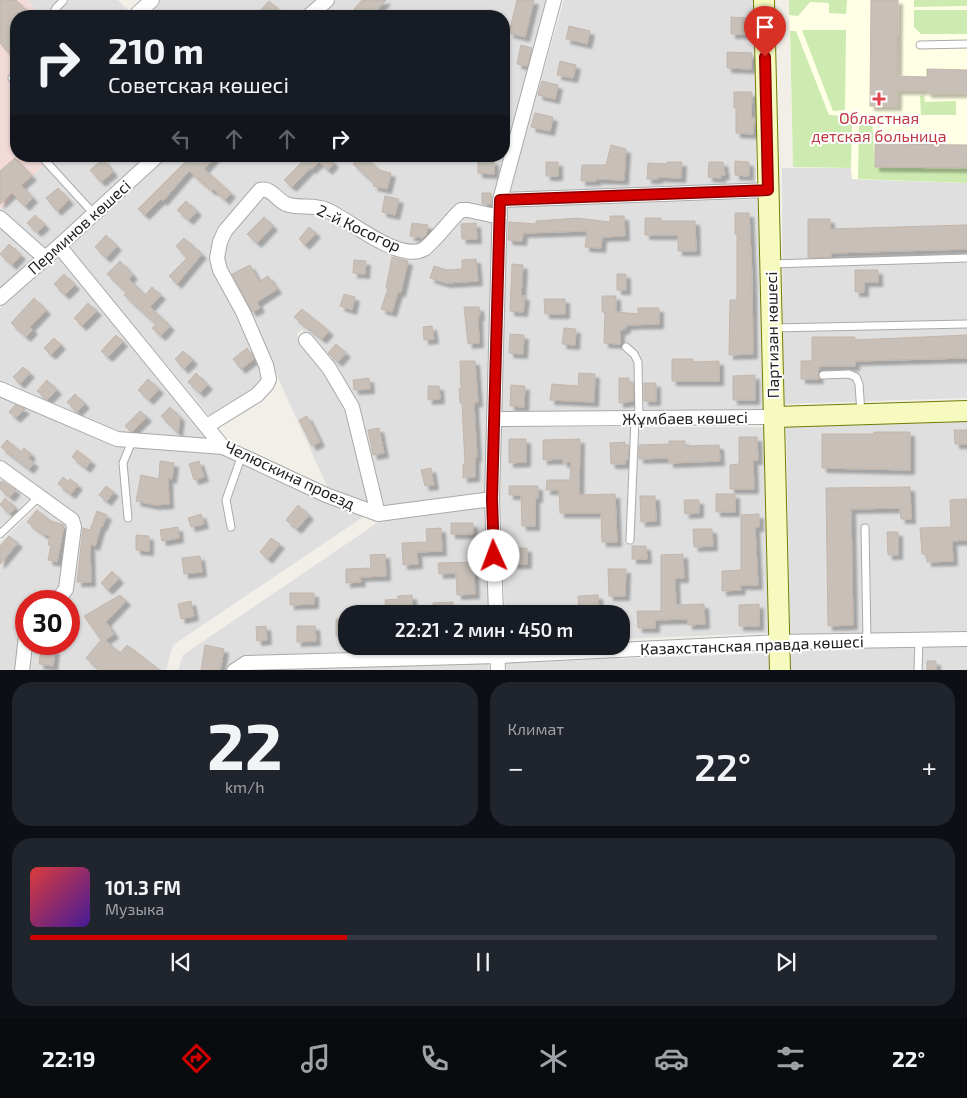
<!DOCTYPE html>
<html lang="ru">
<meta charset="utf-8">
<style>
body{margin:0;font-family:"Exo 2",sans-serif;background:#20242c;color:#f1f3f6;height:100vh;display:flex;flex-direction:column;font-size:19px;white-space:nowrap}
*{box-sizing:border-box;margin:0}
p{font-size:16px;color:#9ea1a6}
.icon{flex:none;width:28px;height:28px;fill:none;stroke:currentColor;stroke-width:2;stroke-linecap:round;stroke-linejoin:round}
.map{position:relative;height:670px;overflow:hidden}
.side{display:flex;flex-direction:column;gap:12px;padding:12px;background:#0d0f14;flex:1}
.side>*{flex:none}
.top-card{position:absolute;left:10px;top:10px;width:500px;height:152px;border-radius:20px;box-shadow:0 1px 4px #0004;background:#171b24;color:#f1f3f6;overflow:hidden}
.speed{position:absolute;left:15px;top:590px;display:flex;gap:10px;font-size:25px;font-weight:700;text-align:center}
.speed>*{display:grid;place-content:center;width:65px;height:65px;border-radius:50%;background:#171b24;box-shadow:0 1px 4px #0004;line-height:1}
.speed .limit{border:8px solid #d22;background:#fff;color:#111}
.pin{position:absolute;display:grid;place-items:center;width:42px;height:42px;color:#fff;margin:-51px -21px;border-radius:50% 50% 50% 0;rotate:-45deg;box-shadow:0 0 5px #0007}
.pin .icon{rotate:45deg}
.me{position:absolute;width:55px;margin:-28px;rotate:358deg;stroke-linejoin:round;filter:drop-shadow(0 0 4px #0008)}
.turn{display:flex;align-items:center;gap:18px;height:105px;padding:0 15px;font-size:22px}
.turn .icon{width:65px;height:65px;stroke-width:2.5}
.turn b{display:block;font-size:35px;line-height:42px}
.lanes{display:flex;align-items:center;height:48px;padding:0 15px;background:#0003;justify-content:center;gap:25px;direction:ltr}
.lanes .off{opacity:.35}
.big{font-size:38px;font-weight:600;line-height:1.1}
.side .widget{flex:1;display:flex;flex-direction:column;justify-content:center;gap:8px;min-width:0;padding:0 18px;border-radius:20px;background:#20242c}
.side .dial{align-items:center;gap:0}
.dial b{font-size:65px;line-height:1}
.song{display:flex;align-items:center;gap:15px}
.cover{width:60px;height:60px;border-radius:8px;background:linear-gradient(135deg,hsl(0 70% 55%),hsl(260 70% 35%))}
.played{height:5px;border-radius:2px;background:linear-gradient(90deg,#d40000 35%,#363941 35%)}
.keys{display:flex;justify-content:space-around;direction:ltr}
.heat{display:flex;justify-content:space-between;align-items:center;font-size:28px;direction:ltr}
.side .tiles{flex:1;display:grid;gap:12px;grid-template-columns:1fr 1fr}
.widget:last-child{grid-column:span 2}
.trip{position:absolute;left:338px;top:605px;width:292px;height:50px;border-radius:20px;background:#171b24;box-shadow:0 1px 4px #0004;font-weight:600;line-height:50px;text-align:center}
.tabs{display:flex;height:80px;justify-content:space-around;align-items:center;background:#090b0e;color:#9ea1a6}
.tabs .icon{width:35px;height:35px}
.tabs .active{color:#d40000}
.tabs b{font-size:22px;color:#f1f3f6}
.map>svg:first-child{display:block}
</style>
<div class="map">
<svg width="967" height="671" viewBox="0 0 967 671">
<defs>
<filter id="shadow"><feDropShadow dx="4.5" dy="4.5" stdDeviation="1" flood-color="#0004"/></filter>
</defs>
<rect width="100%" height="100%" fill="#f2efe9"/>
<!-- residential -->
<path fill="#e0dfdf" d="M27,0H118L134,16H42Z
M161,0H317L300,16H144Z
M336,0H546L495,198V211L469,205L422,244L416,246L405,245L287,200L262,181L215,233L212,264L239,313L264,374L255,389L211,418L69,248L167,156H504V16H318Z
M564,0H757L756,184L508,192Z
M52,156H148L44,252L0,210Z
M782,168H851L852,179L967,183V398L783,404Z
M264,194L327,214L405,255L461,217L471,215L492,221L485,493L381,508L332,364L302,330L297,334L325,372L347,410L372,507L329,491L247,309L223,268L228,232Z
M760,199L767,412H501L507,207Z
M0,224L37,257L0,289Z
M59,257L212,440L117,435L0,383V307Z
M0,393L116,445L222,452L366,515L173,645L166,670H27L30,644H69V601H63L70,594L79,518L0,463Z
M967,420V670H791L786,427Z
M501,427H764L770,633L621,639V614H505L500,500Z
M0,475L32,497L0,527Z
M41,503L69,522L61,590L50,601H26V626L20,632L16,670L0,671V542Z
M484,506L489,614H346V646H464L253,656L242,657L235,660L227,670L178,671L183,655L380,521Z
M770,653V670L507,671L506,663Z
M488,663L489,671H245L255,669Z"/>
<!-- commercial -->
<path fill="#f2dad9" d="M0,0H27L42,16H16V156H52L0,210Z"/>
<!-- education -->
<path fill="#ffffe5" d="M789,0H967V183L852,179L851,168L793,167Z"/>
<!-- grass -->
<path fill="#cdebb0" d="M789,0H847L846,14L829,13V3L810,2L798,16L789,15Z
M914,0H967V6L914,7Z
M914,10H967V34H921L914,27Z
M802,30H846L845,110L833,111Z
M790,31H796L829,115L845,116V119L852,121L851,168L793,167Z
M924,95L925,102L956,101V115H921L920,96Z
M862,120L872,121L875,167L967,168V183L858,179L859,124Z"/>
<!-- building -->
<path fill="#c7bfb8" stroke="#c4b6ab" filter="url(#shadow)" d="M0,0H16L31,16H16V61L0,43Z
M362,0H386L372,16H362L354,9Z
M517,0H534L525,37L509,33Z
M871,0H898L897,76L927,77V69L967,70V93H927V90H897V106H870Z
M269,1L286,16H264L259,12Z
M731,17L749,18V34H731Z
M569,26L590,31L587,44L566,39Z
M521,45L532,48L527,66L517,64Z
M727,52L752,53L751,69L727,68Z
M560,61L576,65L573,78L557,75Z
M542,81L558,85L555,99L538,95Z
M734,92H752L751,117L754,118L753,134L736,133V108H734Z
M535,113L553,117L550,131L531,127Z
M875,144L967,145V168L875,167Z
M611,145L626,149L624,180L596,179V181H581L582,165H606Z
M191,156H216L204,169L231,193L225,200L213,189L212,191L189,171L163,201L161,199L145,215L138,209Z
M308,156H327L334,163L328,170L319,162L312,169L310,168L292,187L284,180Z
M360,156H364L379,170L391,173L387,189L373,186L374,183L353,164Z
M15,158L32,176L21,185L33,198L25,206L12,193L0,204V171Z
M103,159L113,172L101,182L90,170Z
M478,160L494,161V174L478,173Z
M735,161L749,162V176L735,175Z
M546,162H558V176H546Z
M667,162H682L681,178L658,177V179H647L648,163L667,164Z
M709,162H723L725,175H721V178L708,177Z
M58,188L69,200L57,211L46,198Z
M482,193H491V204H482Z
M385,196L399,199L395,215L382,212Z
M186,201L197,211L189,220L177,210Z
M735,213H749L752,277L753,354L729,355L730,300H737V234H735Z
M35,215L45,225L37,232L27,223Z
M610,216H624L625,236L602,237L601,248L585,247L587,231L523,233L522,241L508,240L509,222L536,224V221L577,218L610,222Z
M264,217L273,226L257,243L247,234Z
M645,218H661V221H695L696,251H678V235H645Z
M808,219H830V229L967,225V249L831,253V257L808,258Z
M412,223L428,225L426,235L423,238L410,236Z
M476,223L477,239H462L461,224Z
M309,227L316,233L305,245L299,239Z
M106,235L117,246L106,258L95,247Z
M184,238L202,254L177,284L169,276L187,258L176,246Z
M9,244L21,255L12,265L0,254Z
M392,257L408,261L401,292H398L392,312L381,309L388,289L386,288Z
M476,259L478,281L446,283L430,278L434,266L447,270L462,269V260Z
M354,260L366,261L365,274L353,273Z
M120,261L133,275L129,279L145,295L152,287L161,295L150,307L170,326L161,336L152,328L156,324L124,295L127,293L107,274Z
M512,264L523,265L521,296H525L523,312L510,311Z
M250,265L259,282L268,276L277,289L257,302L260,308L252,312L232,274Z
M855,270H878V282H864V292H855Z
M64,274L75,285L65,295L54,284Z
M617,274H626V290H617Z
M344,294L355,297L352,310L340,306Z
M602,296H616V312L638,314V308H659V324L626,325V328L620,331V344L604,343L605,312H602Z
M34,298L46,310L30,327L33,330L26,337L11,323Z
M544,299H565V314H545Z
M88,303L97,311L82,326L74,318Z
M464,307H479L480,316H478L479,343L468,344Z
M302,309L329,331L322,339L294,317Z
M432,326L434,339L424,340L423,327Z
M564,328L576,329L575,345L562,344Z
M510,334L524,335L523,354L509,353Z
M116,335L123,342L108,357L101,351Z
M967,335V358L855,361V366H819L818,375L819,379H801V361H812V337H855V340Z
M54,338L61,345L51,355L44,348Z
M336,344L346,353L338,362L328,353Z
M247,348L254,359L241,369L233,359Z
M183,351L193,360L184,369L175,359Z
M672,359H693V362L719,361V381H672Z
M460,361H475L478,402L474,403L477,457L475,458V477L463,478V464H465L462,403H460L459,389H461Z
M23,367L30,373L20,384L13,377Z
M196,373L208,385L200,393L188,382Z
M579,373L595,374L594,402L550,400L552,384L578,386Z
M755,375V400H733V376Z
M369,378L370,389L354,390L353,380Z
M619,378H629V383H633V401L619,403Z
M148,379L159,389L149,400L138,390Z
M47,380L57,390L47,400L37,391Z
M644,383H656V401H644Z
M511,385L525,386L524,407L510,406Z
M428,386H439L440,399L428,400Z
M75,394L85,404L77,412L67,402Z
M15,405L25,409L16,418L9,412Z
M170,407L180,417L178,433L161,416Z
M140,411L147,417L133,431H130L125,426Z
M307,416L320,442L312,446L299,420Z
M379,428L384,453L373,455L368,430Z
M954,430H967V444H955Z
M874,432H910V470L822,468V434H874Z
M739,437H757L758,460H753L754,489H730V465L739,464Z
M509,439H526V462L509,463Z
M580,439L579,495L615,494L617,542H602L601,513H560L559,490H546L547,480H570L571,462L563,463V459L543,460V440Z
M7,440L21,452L24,448L31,454L28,458L34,463L29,469L1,447Z
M669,441H685V446L719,445L720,461L669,463V458L639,459V445L669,444Z
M625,442V445H629L628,460H625V464H611L610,443Z
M77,450L91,461L86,468L72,457Z
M160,461L174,463L172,479L168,478L169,504L155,505L136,501L141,475L159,479Z
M199,461L204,477L194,480L189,464Z
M431,468L434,485L425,486L421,470Z
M63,477L68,481L70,479L78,485L71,494L58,484Z
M2,481L16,490L10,497L0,489V483Z
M106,486L114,492L107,501L99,495Z
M509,486H538V498H535V526H522L521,495H509Z
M910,487L911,519H901L900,508L851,509L853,625L828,626L826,488Z
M716,494H735V512H716Z
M640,496H655L656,521L641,522Z
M5,498L16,508L10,514L0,505Z
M967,499V540L952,541L953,561L927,562V554H922L920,528L951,527L950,500Z
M684,500H699V513L685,514Z
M298,505L309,515L297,529L286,520Z
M37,510L51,521L64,525L57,562L48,560L51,545H48L50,536L43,534L27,522Z
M97,511L107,515L102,527L101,526L95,546L90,544L91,582H77L83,528L90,530Z
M201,514L204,524L191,527L188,518Z
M759,514V527H755L758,585H740L741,590L722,591V571L741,570V515Z
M451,523H473V534H451Z
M178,527L179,538L162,541L160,530Z
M441,528L442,551L417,552L418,564L403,565L402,543L427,542L426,529Z
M693,529H712L713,546L694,547Z
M887,532H898V555H888Z
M136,535L149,536V551L136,550Z
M9,536L18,543L0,564V546Z
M271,538L280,544L268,559L260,552Z
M632,546H646L647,559H632Z
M513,548H527V564H513Z
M385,554L386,576L360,577L361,582L346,583V569L371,568L370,555Z
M683,554L684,578H675L676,605L704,604L705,624L688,625V619L655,620V628H638L637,611H661V555Z
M200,556L202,572L184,574L182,558Z
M476,562V573H474L475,594L457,595L456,573L439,574L438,563Z
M608,569H626L625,596H609Z
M112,571L119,579L108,590L101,583Z
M41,591L49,598L48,601H31Z
M290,593H314V604L290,605Z
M120,595L126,601L106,622L114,634L105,640L120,653L127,645L161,671H101L86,658L101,640L84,616Z
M412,595L413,614H386L385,600L398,599V596Z
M598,595L599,612H594V614H579L578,596Z
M191,601L194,616L181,619L178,604Z
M453,602V613L433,614V603Z
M759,604V626H739V605Z
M336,619H346V636H336Z
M266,626L267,640L257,641L256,627Z
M297,626H315L316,641L297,642Z
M205,645L224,649L220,671H201Z
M41,648L55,650L53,666L39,664Z
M927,661H936V671H927Z"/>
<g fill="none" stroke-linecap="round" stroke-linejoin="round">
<defs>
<path id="lane" d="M52,16L56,8L63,1
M920,45L967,44
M12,78L16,82
M41,156L94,214
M771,264L967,258
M772,328L967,324
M626,347L634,354L638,362L639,419
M823,375L849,374L856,377L859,384L861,414
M128,518L123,463L132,441
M231,527L226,500L242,455
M865,528L867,641
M0,534L40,496
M630,540L635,419
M918,671L919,640"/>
<path id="street" d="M138,13L152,0
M309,16L327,0
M500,200L768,190
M0,218L45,258
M59,246L223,447L326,495L378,514L492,499
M0,298L59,246L157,156
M306,340L329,368L352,407L378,514
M0,389L117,439L223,447
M494,419L775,417
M207,426L257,395L267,384L269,379L266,365L243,312L220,270L217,258L220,242L225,231L260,190C271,187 277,200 286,204C299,209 314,204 327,210C350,220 399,263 424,249C433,243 451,219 461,210H468L500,217
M0,468L72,520L74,527L66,589L57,601
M496,614L492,499L500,200L554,0
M497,646L498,671
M22,671L26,636
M234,671L246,663L498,656L779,642L967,639"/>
<path id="secondary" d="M764,0L780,671
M775,417L967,411"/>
</defs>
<!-- lane casing -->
<use href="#lane" stroke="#a9a9a9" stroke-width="9"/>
<!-- street casing -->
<use href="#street" stroke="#a9a9a9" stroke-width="16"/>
<!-- secondary casing -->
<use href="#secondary" stroke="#707d05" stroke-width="22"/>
<!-- lane -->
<use href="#lane" stroke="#fff" stroke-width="7"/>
<!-- street -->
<use href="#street" stroke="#fff" stroke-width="14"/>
<!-- secondary -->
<use href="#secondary" stroke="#f7fabf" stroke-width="20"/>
</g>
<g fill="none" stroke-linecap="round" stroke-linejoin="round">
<defs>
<path id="route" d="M494,556L492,499L500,200L768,190L765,57"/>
</defs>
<!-- route casing -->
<use href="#route" stroke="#8a0000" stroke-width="12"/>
<!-- route -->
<use href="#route" stroke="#d40000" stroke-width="9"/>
</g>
<!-- markers -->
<path fill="#e0444e" stroke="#fff" stroke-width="2" d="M876.5 91.5h5v5h5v5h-5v5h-5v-5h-5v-5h5z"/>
<g text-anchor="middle" stroke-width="4" stroke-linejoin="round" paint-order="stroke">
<!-- health labels -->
<g font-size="16" fill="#be3a42" stroke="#fff">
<text x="879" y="124">Областная<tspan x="879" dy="18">детская больница</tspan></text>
</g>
<!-- street labels -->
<g font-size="16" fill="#222" stroke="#fff">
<text transform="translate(79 227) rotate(-42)" y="6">Перминов көшесі</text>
<text transform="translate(359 228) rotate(25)" y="6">2-й Косогор</text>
<text transform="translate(772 335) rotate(-91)" y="6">Партизан көшесі</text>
<text transform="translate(685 418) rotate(-1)" y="6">Жұмбаев көшесі</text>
<text transform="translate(290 475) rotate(25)" y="6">Челюскина проезд</text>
<text transform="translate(752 645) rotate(-2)" y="6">Казахстанская правда көшесі</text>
</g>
</g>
</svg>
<div class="speed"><div class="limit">30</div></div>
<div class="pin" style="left:765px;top:57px;background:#d93025"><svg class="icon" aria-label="arrive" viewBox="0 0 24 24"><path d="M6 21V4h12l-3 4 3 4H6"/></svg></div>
<svg class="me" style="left:494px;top:556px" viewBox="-20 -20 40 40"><circle r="19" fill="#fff"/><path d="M0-13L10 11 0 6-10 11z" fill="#d40000"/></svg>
<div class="trip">22:21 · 2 мин · 450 m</div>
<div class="top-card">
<div class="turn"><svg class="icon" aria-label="right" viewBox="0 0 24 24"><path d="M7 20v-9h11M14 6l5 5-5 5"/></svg><div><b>210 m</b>Советская көшесі</div></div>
<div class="lanes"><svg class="icon off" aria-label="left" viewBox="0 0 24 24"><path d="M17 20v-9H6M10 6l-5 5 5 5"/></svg><svg class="icon off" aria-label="ahead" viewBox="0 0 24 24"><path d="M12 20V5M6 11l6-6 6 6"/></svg><svg class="icon off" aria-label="ahead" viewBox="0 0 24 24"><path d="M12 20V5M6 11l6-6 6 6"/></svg><svg class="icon" aria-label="right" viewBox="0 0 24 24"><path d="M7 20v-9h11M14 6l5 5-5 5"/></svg></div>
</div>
</div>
<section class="side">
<div class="tiles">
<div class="widget dial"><b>22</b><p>km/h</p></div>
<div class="widget"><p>Климат</p>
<div class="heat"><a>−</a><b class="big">22°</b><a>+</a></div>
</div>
<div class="widget">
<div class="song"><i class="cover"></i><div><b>101.3 FM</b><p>Музыка</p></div></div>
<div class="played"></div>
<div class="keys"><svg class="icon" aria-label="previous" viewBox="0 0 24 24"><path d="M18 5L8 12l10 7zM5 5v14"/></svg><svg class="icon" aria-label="pause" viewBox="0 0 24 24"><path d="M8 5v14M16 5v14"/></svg><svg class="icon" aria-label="next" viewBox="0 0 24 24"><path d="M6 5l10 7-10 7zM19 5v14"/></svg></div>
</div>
</div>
</section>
<nav class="tabs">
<b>22:19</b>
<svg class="icon active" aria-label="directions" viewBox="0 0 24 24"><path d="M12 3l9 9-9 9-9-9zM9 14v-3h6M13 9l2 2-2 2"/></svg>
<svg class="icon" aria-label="music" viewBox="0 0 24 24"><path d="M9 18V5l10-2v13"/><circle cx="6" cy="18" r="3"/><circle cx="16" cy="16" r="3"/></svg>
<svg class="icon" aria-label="phone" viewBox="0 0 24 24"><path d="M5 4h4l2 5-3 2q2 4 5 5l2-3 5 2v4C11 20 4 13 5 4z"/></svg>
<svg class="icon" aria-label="climate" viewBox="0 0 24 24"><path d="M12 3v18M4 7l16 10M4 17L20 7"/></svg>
<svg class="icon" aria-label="car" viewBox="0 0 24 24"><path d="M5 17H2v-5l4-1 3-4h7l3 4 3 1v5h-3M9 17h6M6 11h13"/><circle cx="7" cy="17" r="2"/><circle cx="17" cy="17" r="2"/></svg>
<svg class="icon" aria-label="filters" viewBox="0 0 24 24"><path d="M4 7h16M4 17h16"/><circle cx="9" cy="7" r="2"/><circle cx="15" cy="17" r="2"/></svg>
<b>22°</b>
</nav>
